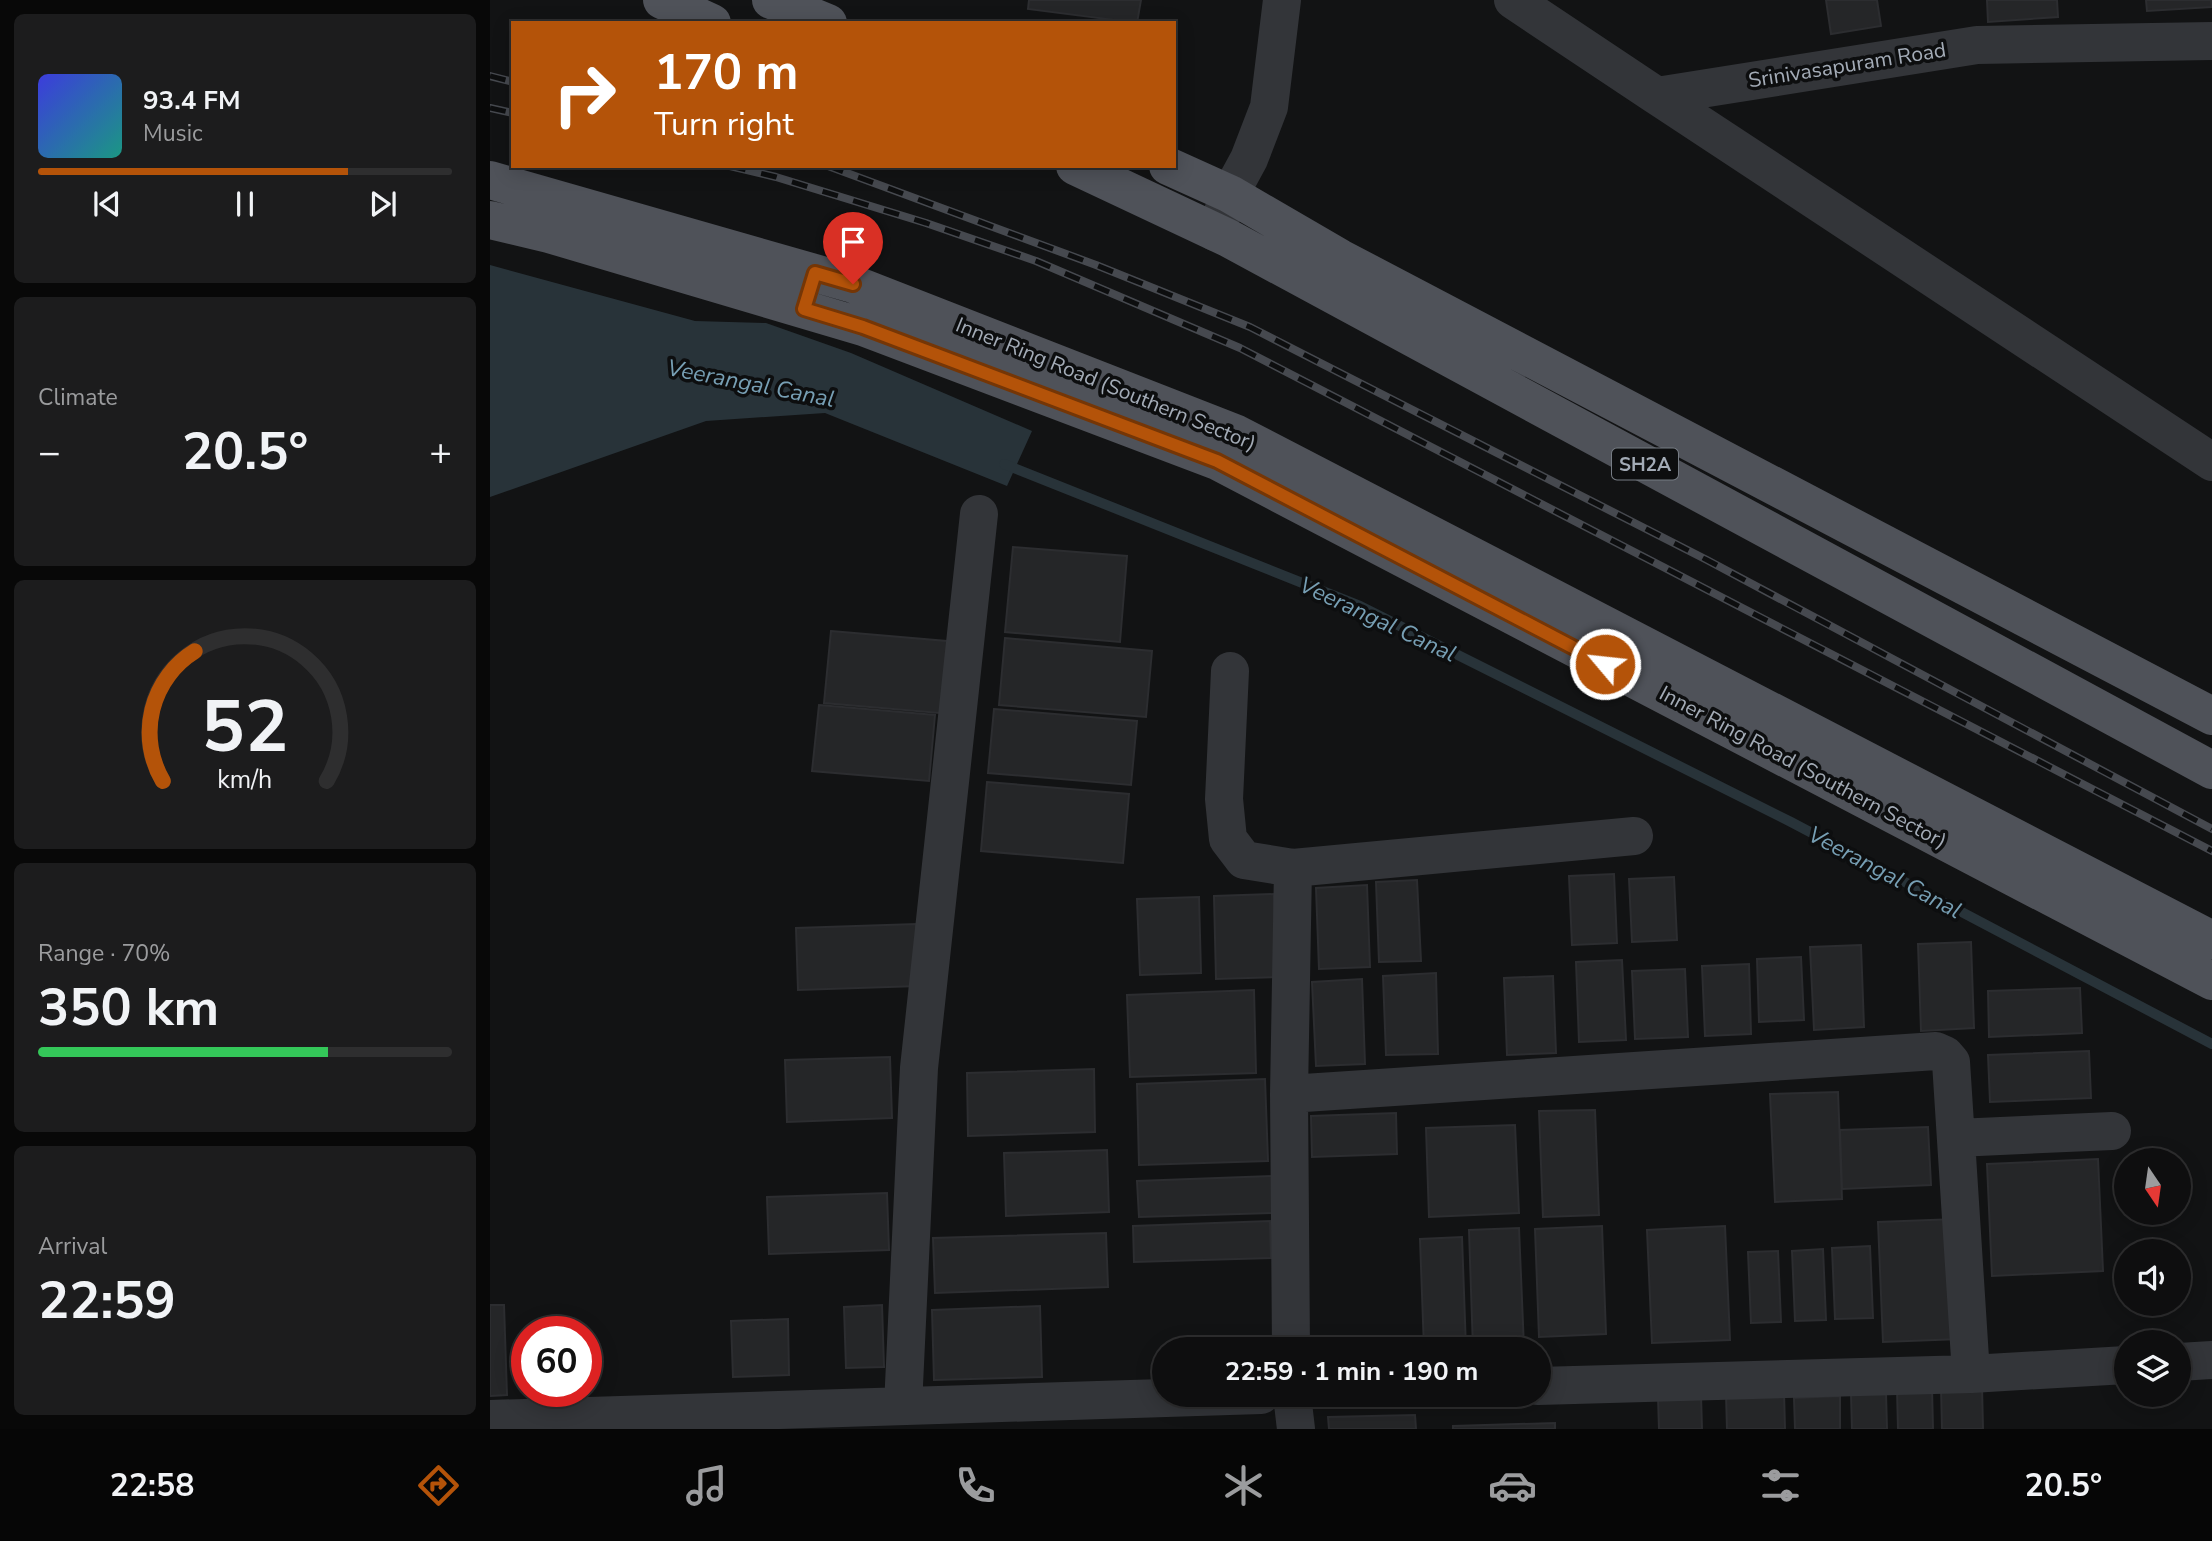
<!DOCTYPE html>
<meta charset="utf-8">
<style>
body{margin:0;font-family:"Nunito Sans",sans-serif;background:#1c1c1d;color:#f1f3f6;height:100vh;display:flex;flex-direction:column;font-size:26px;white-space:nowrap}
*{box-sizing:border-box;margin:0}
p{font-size:23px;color:#9b9c9e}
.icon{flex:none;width:38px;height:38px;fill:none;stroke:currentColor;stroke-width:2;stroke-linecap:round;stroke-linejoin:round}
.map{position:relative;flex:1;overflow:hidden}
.side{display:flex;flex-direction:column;gap:14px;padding:14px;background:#080808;width:490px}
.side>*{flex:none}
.banner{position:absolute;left:21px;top:21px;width:665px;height:147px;border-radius:0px;box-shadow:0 4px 18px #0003,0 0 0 2px #2e2e2f;background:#b45309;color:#fff;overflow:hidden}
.needle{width:46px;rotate:167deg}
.buttons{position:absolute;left:1624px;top:1148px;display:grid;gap:14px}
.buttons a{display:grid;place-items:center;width:77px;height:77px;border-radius:50%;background:#0e0e0f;box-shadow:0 4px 18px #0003,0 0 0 2px #2e2e2f;font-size:35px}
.speed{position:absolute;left:21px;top:1316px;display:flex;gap:14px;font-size:35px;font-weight:700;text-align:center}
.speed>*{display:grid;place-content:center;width:91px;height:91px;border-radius:50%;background:#0e0e0f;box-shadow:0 4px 18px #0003,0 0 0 2px #2e2e2f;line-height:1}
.speed .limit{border:10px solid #d22;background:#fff;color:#111}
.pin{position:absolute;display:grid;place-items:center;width:60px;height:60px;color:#fff;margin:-72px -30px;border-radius:50% 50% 50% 0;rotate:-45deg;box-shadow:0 0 7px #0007}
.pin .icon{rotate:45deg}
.me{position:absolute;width:77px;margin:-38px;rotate:298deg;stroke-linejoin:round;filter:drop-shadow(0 0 5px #0008)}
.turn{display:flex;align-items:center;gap:24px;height:147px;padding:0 28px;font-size:32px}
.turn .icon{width:91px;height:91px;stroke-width:2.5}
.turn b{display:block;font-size:49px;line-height:60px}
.big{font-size:52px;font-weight:700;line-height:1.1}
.side .card{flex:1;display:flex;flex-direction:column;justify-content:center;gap:10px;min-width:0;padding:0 24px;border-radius:10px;background:#1c1c1d}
.side .dial{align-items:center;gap:0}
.dial svg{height:182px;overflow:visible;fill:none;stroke:#2e2e2f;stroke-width:7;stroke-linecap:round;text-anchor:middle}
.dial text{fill:#f1f3f6;stroke:none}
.song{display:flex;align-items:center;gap:21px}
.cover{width:84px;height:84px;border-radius:10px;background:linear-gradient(135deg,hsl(240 70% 55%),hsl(170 70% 35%))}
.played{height:7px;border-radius:4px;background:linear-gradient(90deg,#b45309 75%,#2e2e2f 75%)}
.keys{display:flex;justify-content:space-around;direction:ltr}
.heat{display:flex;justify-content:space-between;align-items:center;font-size:38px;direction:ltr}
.charge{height:10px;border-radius:5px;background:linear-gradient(90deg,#34c759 70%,#2e2e2f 0)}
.trip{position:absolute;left:662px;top:1337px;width:399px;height:70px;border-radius:35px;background:#0e0e0f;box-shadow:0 4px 18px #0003,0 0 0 2px #2e2e2f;font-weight:700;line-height:70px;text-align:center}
.tab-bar{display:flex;height:112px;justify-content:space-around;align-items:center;background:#060606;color:#9b9c9e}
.tab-bar .icon{width:49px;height:49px}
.tab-bar .on{color:#b45309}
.tab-bar b{font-size:32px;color:#f1f3f6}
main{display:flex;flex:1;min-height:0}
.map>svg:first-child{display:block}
</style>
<main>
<section class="side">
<div class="card">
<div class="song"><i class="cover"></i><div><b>93.4 FM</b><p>Music</p></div></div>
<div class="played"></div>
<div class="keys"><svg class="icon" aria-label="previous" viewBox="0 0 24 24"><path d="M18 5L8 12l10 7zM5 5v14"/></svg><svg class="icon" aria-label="pause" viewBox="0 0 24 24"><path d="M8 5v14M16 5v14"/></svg><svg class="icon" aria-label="next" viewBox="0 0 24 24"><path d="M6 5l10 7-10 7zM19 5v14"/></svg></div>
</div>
<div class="card"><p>Climate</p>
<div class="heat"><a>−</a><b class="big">20.5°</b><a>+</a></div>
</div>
<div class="card dial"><svg viewBox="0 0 100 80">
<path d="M14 69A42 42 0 1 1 86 69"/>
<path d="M14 69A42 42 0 0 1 28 12" stroke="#b45309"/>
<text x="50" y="56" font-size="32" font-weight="700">52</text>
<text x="50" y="72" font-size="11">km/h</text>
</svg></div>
<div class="card"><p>Range · 70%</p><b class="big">350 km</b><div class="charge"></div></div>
<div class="card"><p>Arrival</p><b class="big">22:59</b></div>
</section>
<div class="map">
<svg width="1722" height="1429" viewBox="0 0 1722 1429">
<rect width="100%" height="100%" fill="#121314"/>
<!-- water -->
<path fill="#283339" d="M0,265L205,321L276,323L361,353L542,431L517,486L335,413L216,421L0,497Z"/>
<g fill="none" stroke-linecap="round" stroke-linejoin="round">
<!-- stream -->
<path stroke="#283339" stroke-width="10" d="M514,464L870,606L1301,822L1722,1044"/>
</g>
<!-- building -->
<path fill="#252628" stroke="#2c2d30" stroke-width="2" d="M539,0H651L647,23L538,9Z
M1336,0H1387L1391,26L1341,34Z
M1497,0H1567L1568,17L1498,22Z
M1656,0H1721L1722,7L1657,11Z
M523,547L637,556L630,642L515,632Z
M341,631L468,642L461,714L334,703Z
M515,638L662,651L656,717L509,705Z
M329,705L445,715L439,781L322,771Z
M504,709L647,721L641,785L498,773Z
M497,782L639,794L633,863L491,851Z
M1124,874L1127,943L1082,945L1079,876Z
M1184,877L1187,940L1142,942L1139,879Z
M927,880L931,961L889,962L886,882Z
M877,885L880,967L829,969L826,888Z
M784,894L787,977L726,979L724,896Z
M709,897L711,973L650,975L647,899Z
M426,924L428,986L308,990L306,928Z
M1481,942L1484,1028L1431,1031L1428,944Z
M1371,945L1374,1027L1324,1030L1320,947Z
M1311,957L1314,1020L1269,1022L1267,959Z
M1132,960L1136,1040L1089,1042L1086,962Z
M1259,964L1261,1034L1215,1036L1212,966Z
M1195,969L1198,1037L1145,1039L1142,971Z
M946,973L948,1054L896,1055L893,976Z
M1063,976L1066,1053L1017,1055L1014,978Z
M872,979L875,1064L826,1066L822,982Z
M1590,988L1592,1033L1499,1037L1498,991Z
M764,990L766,1073L640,1077L637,995Z
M1599,1051L1601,1098L1500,1102L1498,1055Z
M400,1057L402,1118L297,1122L295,1060Z
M604,1069L605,1132L478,1136L477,1073Z
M775,1079L778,1161L649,1165L647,1084Z
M1348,1092L1352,1199L1285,1202L1280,1094Z
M1105,1110L1109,1215L1053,1217L1049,1111Z
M906,1113L907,1154L822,1157L821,1116Z
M1025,1125L1029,1213L939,1217L936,1128Z
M1438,1127L1441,1185L1352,1189L1350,1130Z
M617,1150L619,1212L516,1216L514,1153Z
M1608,1159L1613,1271L1502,1276L1497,1164Z
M784,1176L785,1213L649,1217L647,1181Z
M397,1193L399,1250L279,1254L277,1197Z
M1466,1219L1470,1339L1393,1342L1388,1222Z
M780,1221L781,1258L644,1262L643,1226Z
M1112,1226L1116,1334L1049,1337L1045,1229Z
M1235,1226L1240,1340L1162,1343L1157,1230Z
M1029,1228L1034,1348L983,1349L979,1230Z
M616,1233L618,1287L445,1293L443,1238Z
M972,1237L976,1349H934L930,1239Z
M1380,1246L1383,1318L1345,1319L1342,1248Z
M1333,1249L1336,1320L1305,1321L1302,1251Z
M1288,1251L1291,1322L1261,1323L1258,1252Z
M0,1305H14L17,1395L0,1396Z
M392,1305L394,1367L356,1368L354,1307Z
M550,1306L552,1377L444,1380L442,1310Z
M298,1319L299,1375L243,1377L241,1321Z
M1492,1386L1493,1429H1452L1451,1387Z
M1442,1388L1443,1429H1408L1407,1389Z
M1294,1392L1295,1429H1237L1236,1394Z
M1396,1393L1397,1429H1362L1361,1394Z
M1211,1395L1212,1429H1169L1168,1397Z
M1350,1396V1429H1305L1304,1398Z
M925,1415L926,1429H839L838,1417Z
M1065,1423V1429H963V1426Z"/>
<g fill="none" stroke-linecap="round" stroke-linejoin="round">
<!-- street -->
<path stroke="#333539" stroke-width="38" d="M1023,0L1167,96L1487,45L1722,41
M1167,96L1722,462
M725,232L740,194L759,159L779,107L792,0
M740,671L734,799L738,839L754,860L803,868
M799,1094L1446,1051L1455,1055L1461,1062L1481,1374L1048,1386
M1466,1138L1622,1131
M801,1349L799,1094L803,868L1144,836
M1689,1362L1722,1360
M1481,1374L1636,1365
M802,1395L806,1429
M413,1406L429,1068L489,514
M0,1419L771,1395"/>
<!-- primary -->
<path stroke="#4f5259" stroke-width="38" d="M172,0L222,23
M281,0L338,23
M585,166L738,238L1722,770
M678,166L740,194L850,258L1722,716
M0,180L363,284L747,434L1722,940
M0,220L59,234L373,327L727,461L1722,981"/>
<defs>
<path id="rail" d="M0,76L23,82
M0,108L23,113
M240,166L286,177L436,223L546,261L750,348L1722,851
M338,166L606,265L760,327L1217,560L1722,829"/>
</defs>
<!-- rail casing -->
<use href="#rail" stroke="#46494f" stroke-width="8"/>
<!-- rail -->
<use href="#rail" stroke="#0d0e0f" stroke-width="5" stroke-dasharray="16" stroke-linecap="butt"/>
</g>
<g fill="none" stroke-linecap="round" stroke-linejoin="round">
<defs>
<path id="route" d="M363,284L325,273L314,309L373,327L727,461L1115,664"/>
</defs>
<!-- route casing -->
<use href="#route" stroke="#753606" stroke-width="18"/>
<!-- route -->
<use href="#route" stroke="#b45309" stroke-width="12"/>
</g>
<g text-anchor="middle" stroke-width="7" stroke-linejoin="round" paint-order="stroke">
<!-- shield labels -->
<rect fill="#0d0e0f" stroke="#767c84" stroke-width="2" x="1122" y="448.5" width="66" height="31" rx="5"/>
<g font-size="19" font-weight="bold" fill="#a3abb6">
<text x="1155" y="471">SH2A</text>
</g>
<!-- street labels -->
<g font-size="21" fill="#a3abb6" stroke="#0d0e0f">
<text transform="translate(1357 65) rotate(-9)" y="7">Srinivasapuram Road</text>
<text transform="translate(616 384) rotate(22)" y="7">Inner Ring Road (Southern Sector)</text>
<text transform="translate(1313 767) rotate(28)" y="7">Inner Ring Road (Southern Sector)</text>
</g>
<!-- water labels -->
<g font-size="23" font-style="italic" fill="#779fb4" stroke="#0d0e0f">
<text transform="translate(261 383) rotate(11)" y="8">Veerangal Canal</text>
<text transform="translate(888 619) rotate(25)" y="8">Veerangal Canal</text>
<text transform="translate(1395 872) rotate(28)" y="8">Veerangal Canal</text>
</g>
</g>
</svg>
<div class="buttons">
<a><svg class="needle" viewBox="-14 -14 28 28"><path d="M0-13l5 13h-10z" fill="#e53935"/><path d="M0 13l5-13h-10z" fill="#9b9c9e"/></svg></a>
<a><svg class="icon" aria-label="sound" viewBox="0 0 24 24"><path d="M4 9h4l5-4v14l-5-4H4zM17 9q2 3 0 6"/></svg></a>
<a><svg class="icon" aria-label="layers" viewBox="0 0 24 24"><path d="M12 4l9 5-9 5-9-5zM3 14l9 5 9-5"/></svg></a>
</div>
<div class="speed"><div class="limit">60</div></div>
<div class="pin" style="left:363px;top:284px;background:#d93025"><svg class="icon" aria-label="arrive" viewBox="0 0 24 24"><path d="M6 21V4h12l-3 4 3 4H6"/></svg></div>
<svg class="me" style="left:1115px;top:664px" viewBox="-20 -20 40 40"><circle r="17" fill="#b45309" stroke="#fff" stroke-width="3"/><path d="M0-11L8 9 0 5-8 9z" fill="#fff"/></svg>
<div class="trip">22:59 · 1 min · 190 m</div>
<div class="banner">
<div class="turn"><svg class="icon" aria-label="right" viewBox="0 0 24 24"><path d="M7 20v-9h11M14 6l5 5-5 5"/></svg><div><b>170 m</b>Turn right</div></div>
</div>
</div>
</main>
<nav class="tab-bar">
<b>22:58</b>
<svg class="icon on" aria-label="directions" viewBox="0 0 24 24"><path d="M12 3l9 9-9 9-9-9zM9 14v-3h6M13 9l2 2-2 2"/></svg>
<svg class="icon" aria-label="music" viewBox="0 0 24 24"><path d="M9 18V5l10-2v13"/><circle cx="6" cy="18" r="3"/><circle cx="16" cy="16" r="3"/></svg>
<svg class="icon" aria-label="phone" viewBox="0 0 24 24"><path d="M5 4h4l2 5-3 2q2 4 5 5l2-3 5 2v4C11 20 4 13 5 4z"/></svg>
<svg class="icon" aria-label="climate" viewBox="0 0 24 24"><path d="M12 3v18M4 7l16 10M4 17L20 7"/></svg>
<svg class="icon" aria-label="car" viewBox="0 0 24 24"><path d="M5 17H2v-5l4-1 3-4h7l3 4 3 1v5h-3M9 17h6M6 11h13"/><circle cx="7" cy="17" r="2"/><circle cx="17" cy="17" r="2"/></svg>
<svg class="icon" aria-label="filters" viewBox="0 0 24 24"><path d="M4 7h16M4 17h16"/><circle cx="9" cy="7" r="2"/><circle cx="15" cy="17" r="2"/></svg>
<b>20.5°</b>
</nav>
